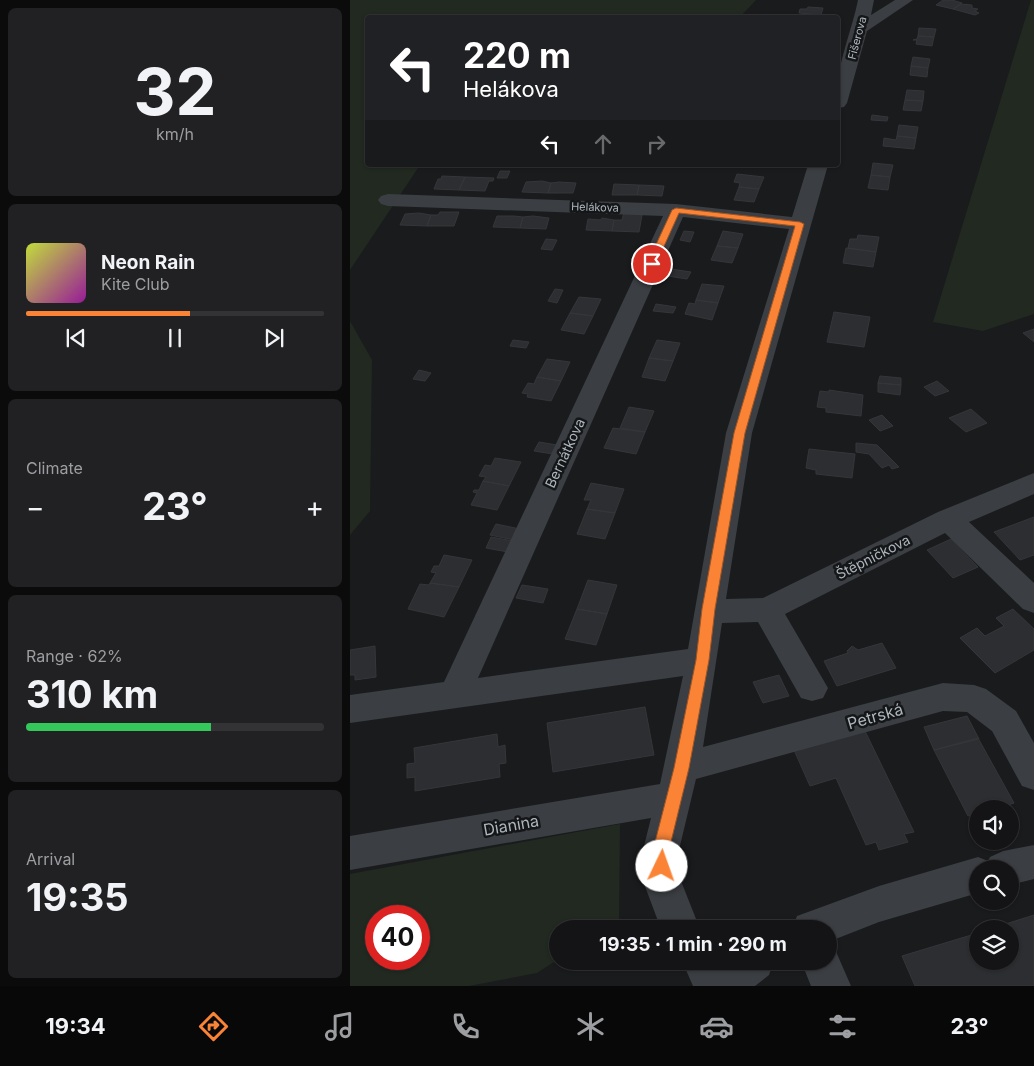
<!DOCTYPE html>
<meta charset="utf-8">
<style>
body{margin:0;font-family:Inter,sans-serif;background:#212123;color:#f1f3f6;height:100vh;display:flex;flex-direction:column;font-size:19px;white-space:nowrap}
*{box-sizing:border-box;margin:0}
p{font-size:16px;color:#9d9ea1}
.icon{flex:none;width:28px;height:28px;fill:none;stroke:currentColor;stroke-width:2;stroke-linecap:round;stroke-linejoin:round}
.map{position:relative;flex:1;overflow:hidden}
.drawer{display:flex;flex-direction:column;gap:8px;padding:8px;background:#0b0b0c;width:350px}
.drawer>*{flex:none}
.hud{position:absolute;left:15px;top:15px;width:475px;height:152px;border-radius:5px;box-shadow:0 1px 4px #0004,0 0 0 1px #333335;background:#202124;color:#fff;overflow:hidden}
.fabs{position:absolute;left:619px;top:800px;display:grid;gap:10px}
.fabs a{display:grid;place-items:center;width:50px;height:50px;border-radius:50%;background:#141416;box-shadow:0 1px 4px #0004,0 0 0 1px #333335;font-size:25px}
.speed{position:absolute;left:15px;top:905px;display:flex;gap:10px;font-size:25px;font-weight:700;text-align:center}
.speed>*{display:grid;place-content:center;width:65px;height:65px;border-radius:50%;background:#141416;box-shadow:0 1px 4px #0004,0 0 0 1px #333335;line-height:1}
.speed .limit{border:8px solid #d22;background:#fff;color:#111}
.pin{position:absolute;display:grid;place-items:center;width:42px;height:42px;color:#fff;margin:-21px;border:2px solid #fff;border-radius:50%;box-shadow:0 1px 5px #0007}
.me{position:absolute;width:55px;margin:-28px;rotate:3deg;stroke-linejoin:round;filter:drop-shadow(0 0 4px #0008)}
.turn{display:flex;align-items:center;gap:18px;height:105px;padding:0 15px;font-size:22px}
.turn .icon{width:65px;height:65px;stroke-width:2.5}
.turn b{display:block;font-size:35px;line-height:42px}
.lanes{display:flex;align-items:center;height:48px;padding:0 15px;background:#0003;justify-content:center;gap:25px;direction:ltr}
.lanes .off{opacity:.35}
.big{font-size:38px;font-weight:700;line-height:1.1}
.drawer .widget{flex:1;display:flex;flex-direction:column;justify-content:center;gap:8px;min-width:0;padding:0 18px;border-radius:8px;background:#212123}
.drawer .dial{align-items:center;gap:0}
.dial b{font-size:65px;line-height:1}
.song{display:flex;align-items:center;gap:15px}
.cover{width:60px;height:60px;border-radius:8px;background:linear-gradient(135deg,hsl(70 70% 55%),hsl(300 70% 35%))}
.played{height:5px;border-radius:2px;background:linear-gradient(90deg,#fa8336 55%,#333335 55%)}
.keys{display:flex;justify-content:space-around;direction:ltr}
.heat{display:flex;justify-content:space-between;align-items:center;font-size:28px;direction:ltr}
.charge{height:8px;border-radius:4px;background:linear-gradient(90deg,#34c759 62%,#333335 0)}
.trip{position:absolute;left:199px;top:920px;width:288px;height:50px;border-radius:25px;background:#141416;box-shadow:0 1px 4px #0004,0 0 0 1px #333335;font-weight:700;line-height:50px;text-align:center}
.tabs{display:flex;height:80px;justify-content:space-around;align-items:center;background:#080809;color:#9d9ea1}
.tabs .icon{width:35px;height:35px}
.tabs .active{color:#fa8336}
.tabs b{font-size:22px;color:#f1f3f6}
main{display:flex;flex:1;min-height:0}
.map>svg:first-child{display:block}
</style>
<main>
<section class="drawer">
<div class="widget dial"><b>32</b><p>km/h</p></div>
<div class="widget">
<div class="song"><i class="cover"></i><div><b>Neon Rain</b><p>Kite Club</p></div></div>
<div class="played"></div>
<div class="keys"><svg class="icon" aria-label="previous" viewBox="0 0 24 24"><path d="M18 5L8 12l10 7zM5 5v14"/></svg><svg class="icon" aria-label="pause" viewBox="0 0 24 24"><path d="M8 5v14M16 5v14"/></svg><svg class="icon" aria-label="next" viewBox="0 0 24 24"><path d="M6 5l10 7-10 7zM19 5v14"/></svg></div>
</div>
<div class="widget"><p>Climate</p>
<div class="heat"><a>−</a><b class="big">23°</b><a>+</a></div>
</div>
<div class="widget"><p>Range · 62%</p><b class="big">310 km</b><div class="charge"></div></div>
<div class="widget"><p>Arrival</p><b class="big">19:35</b></div>
</section>
<div class="map">
<svg width="684" height="986" viewBox="0 0 684 986">
<rect width="100%" height="100%" fill="#1a1b1d"/>
<!-- green -->
<path fill="#212920" fill-rule="evenodd" d="M0,0H406L389,18H18V165H70L0,270Z
M681,0H684V314L633,331L583,322Z
M0,321L22,360L20,511L0,535Z
M270,824L269,921L257,929H208L207,960L187,973L119,986H0V874ZM26,916H69V959H26Z"/>
<!-- building -->
<path fill="#2d2e31" stroke="#343639" d="M593,0H602L612,3L603,9L586,5Z
M611,4L622,5V8L628,9L625,11L629,13L625,15L603,9Z
M458,7L473,8L471,15L449,13L450,9H457Z
M569,28L586,29L584,37L568,36Z
M568,36L584,37L582,46L566,44L567,40H563L567,39Z
M563,57L580,59L578,68L561,66Z
M561,66L578,68L577,77L560,75Z
M557,90L574,91L573,101L555,100Z
M555,100L573,101L571,111L553,110Z
M522,115L538,117L537,121L521,120Z
M549,125L568,127L566,138L547,136Z
M547,136L566,138L564,149L533,146L534,138L546,140Z
M523,163L543,165L540,177L521,175Z
M150,171H160L157,178H147Z
M387,174L414,177L409,189L389,187L390,183L384,182Z
M521,175L540,177L538,190L518,188Z
M92,176L115,177L109,190L84,189L88,179H91Z
M115,177L144,178L143,181H139L135,191L109,190Z
M192,181L201,183L198,193L172,192L176,182Z
M209,182L226,183L223,193H198L201,183Z
M264,184L289,185L287,195H262Z
M289,185L314,186L312,196L287,195Z
M389,187L409,189L404,202L384,200Z
M90,212H109L104,226H77L81,215H88Z
M274,212L292,215L289,232L262,231L264,220H272Z
M69,213L81,215L77,226L50,225L55,214Z
M147,216H164L173,217L170,228L143,227Z
M183,216L199,218L196,229L170,228L173,217Z
M252,218L264,220L262,231L236,230L238,219L251,220Z
M334,231L344,232L340,242L330,240Z
M373,231L393,234L388,248L367,246Z
M508,235L529,237L526,252L498,248L500,239H507Z
M196,239L207,240L202,250L191,249Z
M367,246L388,248L382,263L361,260Z
M496,248L526,252L523,267L493,263Z
M321,269L341,272L337,279L318,276Z
M352,284L374,286L368,303L346,300Z
M205,289L213,290L207,303L198,301Z
M229,297L251,299L243,316L220,313Z
M346,300L368,303L362,320L335,314L339,303L345,304Z
M306,304L326,307L323,313L303,311Z
M484,312L520,317L514,347L477,342Z
M220,313L243,316L234,334L211,330Z
M684,329V342L673,333Z
M163,340L179,342L176,348L160,346Z
M307,340L330,343L323,361L299,358Z
M299,358L323,361L315,381L292,377Z
M197,359L220,362L211,381L187,377Z
M69,370L81,373L75,381L63,379Z
M530,376L551,378V385L528,383Z
M187,377L211,381L201,401L177,397L178,394L172,393L178,383L184,384Z
M587,381L599,391L585,396L574,387Z
M528,383L551,385L550,395L528,392Z
M479,390L513,395L511,416L476,412V408L467,407L470,391L479,392Z
M279,407L304,411L295,432L270,428Z
M621,409L637,423L616,432L599,418Z
M532,415L543,426L530,431L519,420Z
M263,428L295,432L286,454L254,448Z
M189,442L207,445L203,454L184,451Z
M506,443L527,445L549,467L542,469L539,465L532,468L519,454L506,452Z
M459,449L505,454L502,478L466,474V470L456,468Z
M145,458L171,462L159,486L133,481L136,477L129,476L135,465L141,466Z
M133,481L159,486L147,510L121,505L127,493L123,492L124,490H129Z
M241,483L274,489L265,513L237,509L241,500H234Z
M237,509L265,513L255,539L227,534Z
M684,517V555L670,560L644,532Z
M146,524L170,529L164,540L140,535Z
M141,537L163,541L158,552L136,548Z
M601,539L628,567L603,578L577,550Z
M94,555L122,560L109,587L80,583L86,573L81,572L84,566H89Z
M238,580L267,585L257,614L227,609Z
M80,583L109,587L94,617L58,609L70,584L79,585Z
M172,585L198,589L193,603L166,598Z
M227,609L257,614L246,645L215,639Z
M663,609L684,629V650L645,673L610,638L627,628L635,636L654,626L646,618Z
M532,643L546,668L487,686L474,661L498,653L497,651L502,646L508,650Z
M25,646L26,677L5,680V675H0V650Z
M429,675L439,696L413,703L403,682Z
M295,707L304,755L203,772L197,723Z
M617,716L629,739L584,750L574,727Z
M515,731L564,832L554,834L558,842L529,850L526,842L516,845L486,778L460,786L444,750Z
M147,734L148,747L155,745L156,763L149,764L150,777L65,791V777L57,778V764L65,763L64,748Z
M628,738L664,803L655,806L657,809H628V813L618,816L584,750Z
M684,915V986H565L552,956L628,933V961H660V929H640Z"/>
<g fill="none" stroke-linecap="round" stroke-linejoin="round">
<!-- minor -->
<path fill="#3b3e42" fill-rule="evenodd" d="M508,0H524L521,15L545,0H563L517,31L497,103L494,107L488,108C483,72 501,35 508,0Z
M458,165H478L402,433L376,599L413,598L588,512L684,473V494L619,522L684,583V613L673,609L595,533L435,614L478,688L473,698L462,701L451,698L408,622L372,623L353,747L593,683L624,685L636,689L666,711L684,743V790L672,786L642,731L617,712L593,711L346,779L329,850L331,881L350,929H311L293,881V850L301,818L0,870V836L310,784L333,676L0,723V695L94,682L313,216L38,206L31,204L28,200L31,196L38,194L326,204L442,217ZM333,217L439,229L376,433L338,649L128,678Z
M684,845V879L660,885V869H628V893L529,922L478,942V929H442L447,916L529,886L628,857L638,861L640,857L653,851Z
M478,945L484,947L501,986H461L451,961H478Z
M332,961H424L419,975L405,986H343Z"/>
</g>
<!-- route -->
<path fill="#fa8336" stroke="#a25523" d="M326,208L450,222L454,224L395,433L365,609L359,660L339,768L319,850V866L317,871L312,873L306,871L304,866L303,850L324,768L346,660L352,609L384,433L445,226L329,213L306,264L302,267L298,266L297,264L322,210Z"/>
<g text-anchor="middle" stroke-width="5" stroke-linejoin="round" paint-order="stroke">
<!-- far-street labels -->
<g font-size="11" fill="#adb6bd" stroke="#151618">
<text transform="translate(507 38) rotate(-75)" y="4">Fišerova</text>
<text transform="translate(245 207) rotate(2)" y="4">Helákova</text>
</g>
<!-- street labels -->
<g font-size="14" fill="#adb6bd" stroke="#151618">
<text transform="translate(215 453) rotate(-65)" y="5">Bernátkova</text>
<text transform="translate(523 557) rotate(-27)" y="5">Štěpničkova</text>
</g>
<!-- near-street labels -->
<g font-size="16" fill="#adb6bd" stroke="#151618">
<text transform="translate(525 716) rotate(-16)" y="6">Petrská</text>
<text transform="translate(161 825) rotate(-10)" y="6">Dianina</text>
</g>
</g>
</svg>
<div class="fabs">
<a><svg class="icon" aria-label="sound" viewBox="0 0 24 24"><path d="M4 9h4l5-4v14l-5-4H4zM17 9q2 3 0 6"/></svg></a>
<a><svg class="icon" aria-label="search" viewBox="0 0 24 24"><circle cx="10" cy="10" r="6"/><path d="M15 15l6 6"/></svg></a>
<a><svg class="icon" aria-label="layers" viewBox="0 0 24 24"><path d="M12 4l9 5-9 5-9-5zM3 14l9 5 9-5"/></svg></a>
</div>
<div class="speed"><div class="limit">40</div></div>
<div class="pin" style="left:302px;top:264px;background:#d93025"><svg class="icon" aria-label="arrive" viewBox="0 0 24 24"><path d="M6 21V4h12l-3 4 3 4H6"/></svg></div>
<svg class="me" style="left:312px;top:866px" viewBox="-20 -20 40 40"><circle r="19" fill="#fff"/><path d="M0-13L10 11 0 6-10 11z" fill="#fa8336"/></svg>
<div class="trip">19:35 · 1 min · 290 m</div>
<div class="hud">
<div class="turn"><svg class="icon" aria-label="left" viewBox="0 0 24 24"><path d="M17 20v-9H6M10 6l-5 5 5 5"/></svg><div><b>220 m</b>Helákova</div></div>
<div class="lanes"><svg class="icon" aria-label="left" viewBox="0 0 24 24"><path d="M17 20v-9H6M10 6l-5 5 5 5"/></svg><svg class="icon off" aria-label="ahead" viewBox="0 0 24 24"><path d="M12 20V5M6 11l6-6 6 6"/></svg><svg class="icon off" aria-label="right" viewBox="0 0 24 24"><path d="M7 20v-9h11M14 6l5 5-5 5"/></svg></div>
</div>
</div>
</main>
<nav class="tabs">
<b>19:34</b>
<svg class="icon active" aria-label="directions" viewBox="0 0 24 24"><path d="M12 3l9 9-9 9-9-9zM9 14v-3h6M13 9l2 2-2 2"/></svg>
<svg class="icon" aria-label="music" viewBox="0 0 24 24"><path d="M9 18V5l10-2v13"/><circle cx="6" cy="18" r="3"/><circle cx="16" cy="16" r="3"/></svg>
<svg class="icon" aria-label="phone" viewBox="0 0 24 24"><path d="M5 4h4l2 5-3 2q2 4 5 5l2-3 5 2v4C11 20 4 13 5 4z"/></svg>
<svg class="icon" aria-label="climate" viewBox="0 0 24 24"><path d="M12 3v18M4 7l16 10M4 17L20 7"/></svg>
<svg class="icon" aria-label="car" viewBox="0 0 24 24"><path d="M5 17H2v-5l4-1 3-4h7l3 4 3 1v5h-3M9 17h6M6 11h13"/><circle cx="7" cy="17" r="2"/><circle cx="17" cy="17" r="2"/></svg>
<svg class="icon" aria-label="filters" viewBox="0 0 24 24"><path d="M4 7h16M4 17h16"/><circle cx="9" cy="7" r="2"/><circle cx="15" cy="17" r="2"/></svg>
<b>23°</b>
</nav>
